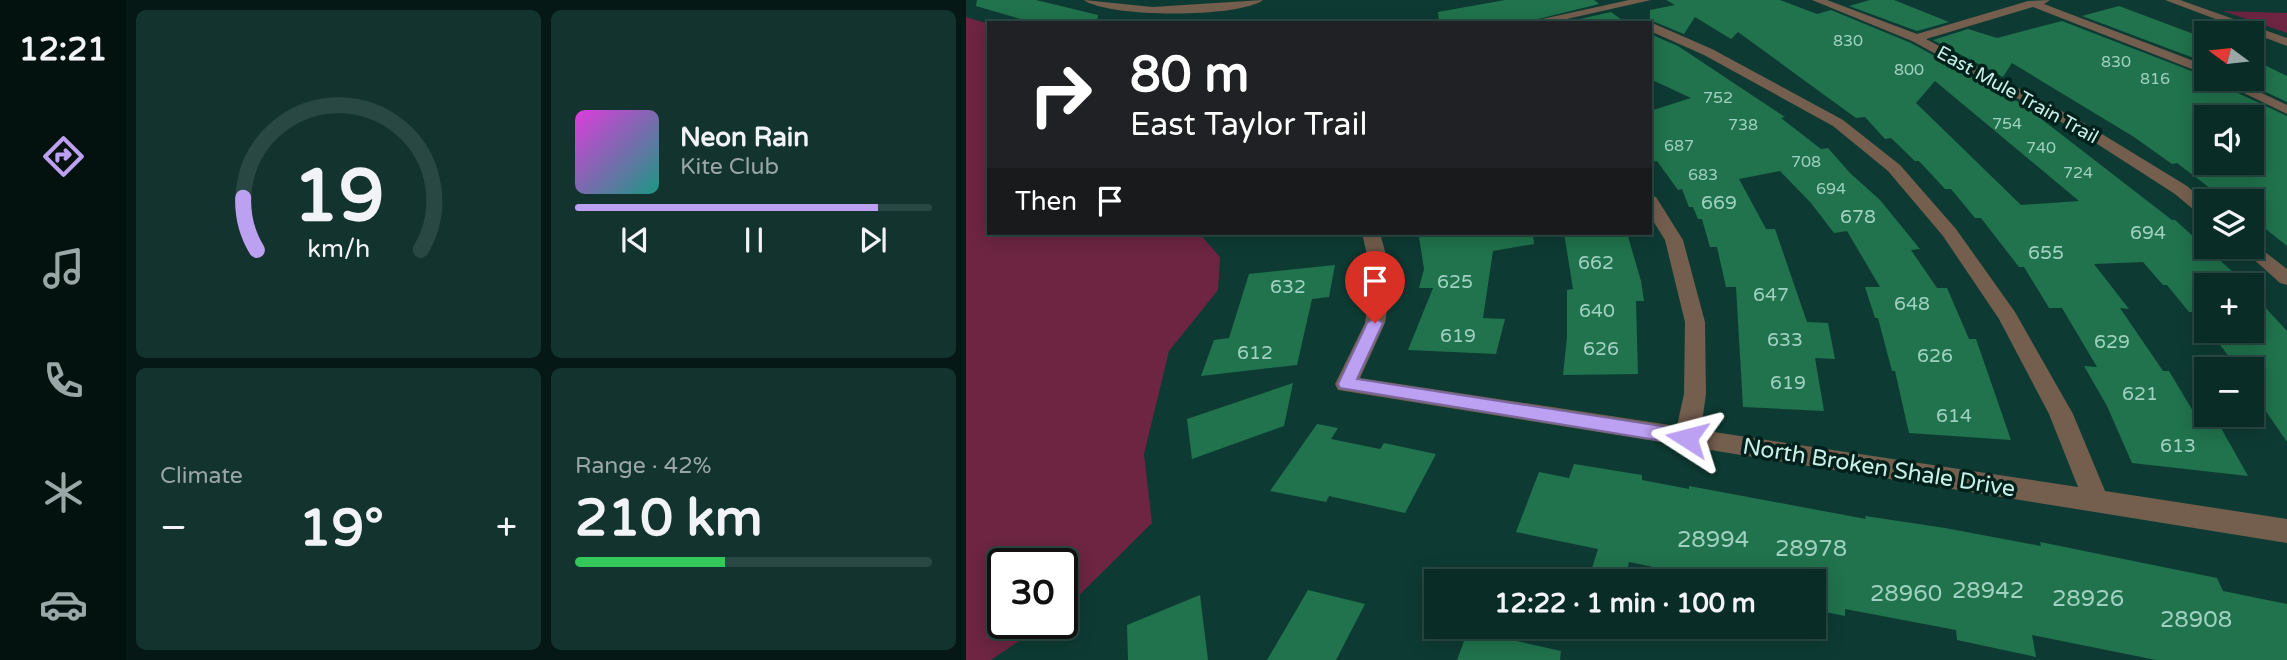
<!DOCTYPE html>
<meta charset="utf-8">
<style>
body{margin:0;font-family:"Varela Round",sans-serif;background:#13342e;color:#f1f3f6;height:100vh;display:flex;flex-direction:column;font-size:26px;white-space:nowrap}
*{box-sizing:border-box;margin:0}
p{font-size:23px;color:#99a7a7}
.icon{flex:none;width:38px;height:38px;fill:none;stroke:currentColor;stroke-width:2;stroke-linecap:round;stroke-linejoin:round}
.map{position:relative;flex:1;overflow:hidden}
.drawer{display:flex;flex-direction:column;gap:10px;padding:10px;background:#061815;width:840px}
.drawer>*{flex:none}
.hud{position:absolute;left:21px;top:21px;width:665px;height:214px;border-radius:0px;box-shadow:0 4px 18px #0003,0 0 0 2px #2a4843;background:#202124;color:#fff;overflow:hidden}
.needle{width:46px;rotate:285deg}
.fabs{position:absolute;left:1228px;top:21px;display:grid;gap:14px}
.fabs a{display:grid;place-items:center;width:70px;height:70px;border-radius:0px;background:#0a2c26;box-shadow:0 4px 18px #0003,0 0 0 2px #2a4843;font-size:35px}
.speed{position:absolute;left:21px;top:548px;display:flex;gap:14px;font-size:35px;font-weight:700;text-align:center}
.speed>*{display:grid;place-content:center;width:91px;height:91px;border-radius:50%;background:#0a2c26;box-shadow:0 4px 18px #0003,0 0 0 2px #2a4843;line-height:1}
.speed .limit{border:4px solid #111;border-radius:10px;background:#fff;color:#111}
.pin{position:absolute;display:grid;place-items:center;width:60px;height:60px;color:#fff;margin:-72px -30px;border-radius:50% 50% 50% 0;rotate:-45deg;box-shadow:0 0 7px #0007}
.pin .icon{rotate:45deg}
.me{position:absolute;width:77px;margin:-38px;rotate:279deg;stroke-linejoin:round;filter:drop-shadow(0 0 5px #0008)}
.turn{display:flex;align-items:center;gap:24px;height:147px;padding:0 28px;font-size:32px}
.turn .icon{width:91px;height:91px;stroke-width:2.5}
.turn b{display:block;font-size:49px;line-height:60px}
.then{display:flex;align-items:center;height:66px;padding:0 28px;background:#0003;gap:14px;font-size:26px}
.big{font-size:52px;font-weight:700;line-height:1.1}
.drawer .widget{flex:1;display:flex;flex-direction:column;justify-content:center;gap:10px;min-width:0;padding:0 24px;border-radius:10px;background:#13342e}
.drawer .dial{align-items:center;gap:0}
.dial svg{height:182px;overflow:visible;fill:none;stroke:#2a4843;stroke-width:7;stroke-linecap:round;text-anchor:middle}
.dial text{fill:#f1f3f6;stroke:none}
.song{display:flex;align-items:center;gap:21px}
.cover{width:84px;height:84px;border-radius:10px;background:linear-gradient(135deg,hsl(300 70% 55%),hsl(170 70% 35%))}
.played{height:7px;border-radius:4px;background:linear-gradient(90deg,#bca0f2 85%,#2a4843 85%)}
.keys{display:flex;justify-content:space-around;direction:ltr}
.heat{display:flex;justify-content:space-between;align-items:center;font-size:38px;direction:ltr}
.charge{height:10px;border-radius:5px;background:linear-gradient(90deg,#34c759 42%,#2a4843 0)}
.drawer .tiles{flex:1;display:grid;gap:10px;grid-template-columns:repeat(2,1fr)}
.trip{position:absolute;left:458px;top:569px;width:402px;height:70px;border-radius:0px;background:#0a2c26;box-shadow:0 4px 18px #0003,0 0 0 2px #2a4843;font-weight:700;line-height:70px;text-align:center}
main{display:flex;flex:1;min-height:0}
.tab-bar{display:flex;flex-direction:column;width:126px;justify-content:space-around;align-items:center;background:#04120f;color:#99a7a7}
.tab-bar .icon{width:49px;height:49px}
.tab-bar .active{color:#bca0f2}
.tab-bar b{font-size:32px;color:#f1f3f6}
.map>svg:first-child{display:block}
</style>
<main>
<nav class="tab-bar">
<b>12:21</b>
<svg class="icon active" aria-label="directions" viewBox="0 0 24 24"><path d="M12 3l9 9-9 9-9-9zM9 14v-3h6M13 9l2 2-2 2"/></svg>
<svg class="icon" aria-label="music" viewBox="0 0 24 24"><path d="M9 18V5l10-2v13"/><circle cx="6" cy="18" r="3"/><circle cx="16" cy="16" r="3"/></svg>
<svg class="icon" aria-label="phone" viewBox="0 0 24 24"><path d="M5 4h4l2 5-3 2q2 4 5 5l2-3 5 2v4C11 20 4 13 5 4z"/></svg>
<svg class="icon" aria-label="climate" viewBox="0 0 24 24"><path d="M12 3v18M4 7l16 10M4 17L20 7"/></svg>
<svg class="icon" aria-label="car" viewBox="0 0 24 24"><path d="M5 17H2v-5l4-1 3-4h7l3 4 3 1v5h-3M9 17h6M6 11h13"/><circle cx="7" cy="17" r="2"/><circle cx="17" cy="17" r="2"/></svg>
</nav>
<section class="drawer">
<div class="tiles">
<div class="widget dial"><svg viewBox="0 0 100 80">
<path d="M14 69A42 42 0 1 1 86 69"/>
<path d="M14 69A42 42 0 0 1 8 46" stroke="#bca0f2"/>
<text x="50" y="56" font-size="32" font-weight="700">19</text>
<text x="50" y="72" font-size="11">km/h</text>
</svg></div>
<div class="widget">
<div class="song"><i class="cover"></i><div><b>Neon Rain</b><p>Kite Club</p></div></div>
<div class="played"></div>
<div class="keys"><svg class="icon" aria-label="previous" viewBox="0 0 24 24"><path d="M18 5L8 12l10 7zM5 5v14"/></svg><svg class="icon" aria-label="pause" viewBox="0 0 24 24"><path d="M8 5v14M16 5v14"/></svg><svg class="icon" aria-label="next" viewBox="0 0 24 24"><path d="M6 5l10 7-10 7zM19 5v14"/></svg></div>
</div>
<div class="widget"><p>Climate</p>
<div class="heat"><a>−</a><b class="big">19°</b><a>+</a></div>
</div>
<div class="widget"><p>Range · 42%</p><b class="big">210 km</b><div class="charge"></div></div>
</div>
</section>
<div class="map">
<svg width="1321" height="660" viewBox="0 0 1321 660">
<rect width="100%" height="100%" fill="#0d3b33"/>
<!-- green -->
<path fill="#6d2542" d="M1257,11L1321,13V33Z
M0,17L23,24V233H233L254,257L252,290L203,351L178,454L186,523L96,612V564H37V623H80L25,660H0Z"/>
<!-- building -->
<path fill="#20734c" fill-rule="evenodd" d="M11,0H70L132,15L131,23H68L10,6Z
M539,0H628L633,4L556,23H473L472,12Z
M700,0H814L851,14L865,10L945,43L1056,104L1206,220H1209L1278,282L1241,283V312H1223L1201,285H1197L1177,262L1128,264L1163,309L1154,308L1197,371H1203L1236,426L1255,428L1282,476L1166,463L1141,406L1118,366L1131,367L1096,308H1083L1058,267H1053L1015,218H1009L985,189H979L953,161H949L925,138L919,139L899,117L890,118L772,32L765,39L729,17L718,34L684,20V10L709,5ZM969,81L1113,201L1055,205L950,103Z
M904,0H928L983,22L951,31L883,6Z
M1153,6L1241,39V63L1116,16Z
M645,12L660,23H596Z
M1096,21L1241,77V90L1259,87L1321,116V246L1286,218V198L1261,201L1211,163L1206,164L1168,137L1046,63L1037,77L967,40L1002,29L1031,38ZM1241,117H1286V163H1241Z
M684,34L712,46L819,117L815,118L855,149L862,148L884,173L914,200L954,249L945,250L971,288H981L1003,339H1010L1045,440L943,433L929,371H926L912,318H909L899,287H914L881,231L868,233L845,203L814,171L773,179L800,229H809L841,322L862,323L869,359L849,358L858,411L777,407L770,287H760L751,247H744L736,219H732L727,207H723L716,189L712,190L691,161L684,162V111L725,98L684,79Z
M1286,59L1321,76V102L1281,83L1286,82Z
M481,233H567L568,244L527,251L517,318L539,319L530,354L442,350L467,288H453L458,269L453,237Z
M598,233H661L675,281L678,301H670L672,374L597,375L601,337V290L607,289Z
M369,265L363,297L346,299L331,365L235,376L248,340L263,338L283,274Z
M1286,293L1321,331V442L1286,391V369H1272L1252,342L1286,344Z
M327,383L318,426L226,459L221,419Z
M351,424L372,428L365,439L414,449L418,443L470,454L439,513L363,496L360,502L304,491Z
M608,464L676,475V480L723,489V486L900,519L899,516L979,528L1075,546L1074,542L1251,578L1257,591L1321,604V660H1190L1066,635L1070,657L991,640L990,630L879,609V616L849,610V581H705L707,571L663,562L660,575L626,568L632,549L550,532L573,472L603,478Z
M342,590L399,604L370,660H301Z
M234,595L242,660H162L161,625Z
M502,630L595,651L594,660H491Z"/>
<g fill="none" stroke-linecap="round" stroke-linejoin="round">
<!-- minor -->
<path fill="#745e4e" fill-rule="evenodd" d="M118,0L186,7L297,0C273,18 143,18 118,0Z
M663,0H685L583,23H558Z
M846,0H861L951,34L1062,1L1084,0L1078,4L1241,66V75L1067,7L960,39L1118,123L1221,186L1241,203V217L1235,216L1209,194L1108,129L946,41Z
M1199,0H1214L1321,38V46Z
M684,22L746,49L877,120L934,165L990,229L1049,312L1107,414L1139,491L1321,519V543L372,390L369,384L399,323L406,277L396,233H414L426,277L419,323L394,378L711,426L718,394L719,322L699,240L684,216V196L690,197L717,240L739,322L740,394L735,430L1112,487L1083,414L1033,319L977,236L922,171L867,126L738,55L684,31Z
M1249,79H1266L1321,105V114Z
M1286,242L1321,269V285L1314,283L1274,247H1286Z"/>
</g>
<!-- route -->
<path fill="#bca0f2" stroke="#7a689d" stroke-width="2" d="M409,318L417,323L391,379L721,430L727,432L730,438L727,443L721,445L374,388L372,384L401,323Z"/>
<g text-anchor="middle" stroke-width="7" stroke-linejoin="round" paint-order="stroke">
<!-- far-number labels -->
<g font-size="16" fill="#9fd1c0">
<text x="882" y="46">830</text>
<text x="1150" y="67">830</text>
<text x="943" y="75">800</text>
<text x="1189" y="84">816</text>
<text x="752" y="103">752</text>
<text x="1041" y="129">754</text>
<text x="777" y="130">738</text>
<text x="713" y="151">687</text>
<text x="1075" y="153">740</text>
<text x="840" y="167">708</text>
<text x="1112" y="178">724</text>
<text x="737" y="180">683</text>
<text x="865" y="194">694</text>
</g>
<!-- far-street labels -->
<g font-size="19" fill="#c9f0e7" stroke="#00211b">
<text transform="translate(1052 94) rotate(29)" y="7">East Mule Train Trail</text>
</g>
<!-- number labels -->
<g font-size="19" fill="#9fd1c0">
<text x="753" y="209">669</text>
<text x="892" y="223">678</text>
<text x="1182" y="239">694</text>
<text x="1080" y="259">655</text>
<text x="630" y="269">662</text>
<text x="489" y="288">625</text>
<text x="322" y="293">632</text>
<text x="805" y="301">647</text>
<text x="946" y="310">648</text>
<text x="631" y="317">640</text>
<text x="492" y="342">619</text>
<text x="819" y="346">633</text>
<text x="1146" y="348">629</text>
<text x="635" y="355">626</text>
<text x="289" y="359">612</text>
<text x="969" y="362">626</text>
<text x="822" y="389">619</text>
<text x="1174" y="400">621</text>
<text x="988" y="422">614</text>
<text x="1212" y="452">613</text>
</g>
<!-- street labels -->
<g font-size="23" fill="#c9f0e7" stroke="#00211b">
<text transform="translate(913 467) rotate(9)" y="8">North Broken Shale Drive</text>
</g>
<!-- near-number labels -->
<g font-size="23" fill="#9fd1c0">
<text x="747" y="547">28994</text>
<text x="845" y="556">28978</text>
<text x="1022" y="598">28942</text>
<text x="940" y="601">28960</text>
<text x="1122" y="606">28926</text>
<text x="1230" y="627">28908</text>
</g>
</g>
</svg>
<div class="fabs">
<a><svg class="needle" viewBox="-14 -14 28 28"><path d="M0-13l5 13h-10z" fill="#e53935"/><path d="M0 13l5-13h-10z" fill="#99a7a7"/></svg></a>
<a><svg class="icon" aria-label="sound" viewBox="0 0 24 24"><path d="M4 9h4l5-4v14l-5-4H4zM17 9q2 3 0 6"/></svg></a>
<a><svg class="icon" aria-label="layers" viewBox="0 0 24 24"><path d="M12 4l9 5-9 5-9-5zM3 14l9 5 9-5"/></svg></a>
<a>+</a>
<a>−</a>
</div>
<div class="speed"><div class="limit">30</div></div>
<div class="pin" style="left:409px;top:323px;background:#d93025"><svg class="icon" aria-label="arrive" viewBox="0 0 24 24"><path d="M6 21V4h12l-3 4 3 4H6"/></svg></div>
<svg class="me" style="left:721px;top:438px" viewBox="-20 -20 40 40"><path d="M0-17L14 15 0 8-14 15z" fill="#bca0f2" stroke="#fff" stroke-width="4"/></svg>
<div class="trip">12:22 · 1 min · 100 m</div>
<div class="hud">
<div class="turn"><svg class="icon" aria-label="right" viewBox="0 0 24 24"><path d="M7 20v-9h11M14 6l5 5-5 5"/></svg><div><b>80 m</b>East Taylor Trail</div></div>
<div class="then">Then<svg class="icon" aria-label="arrive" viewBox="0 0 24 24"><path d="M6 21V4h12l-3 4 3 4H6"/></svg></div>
</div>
</div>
</main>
